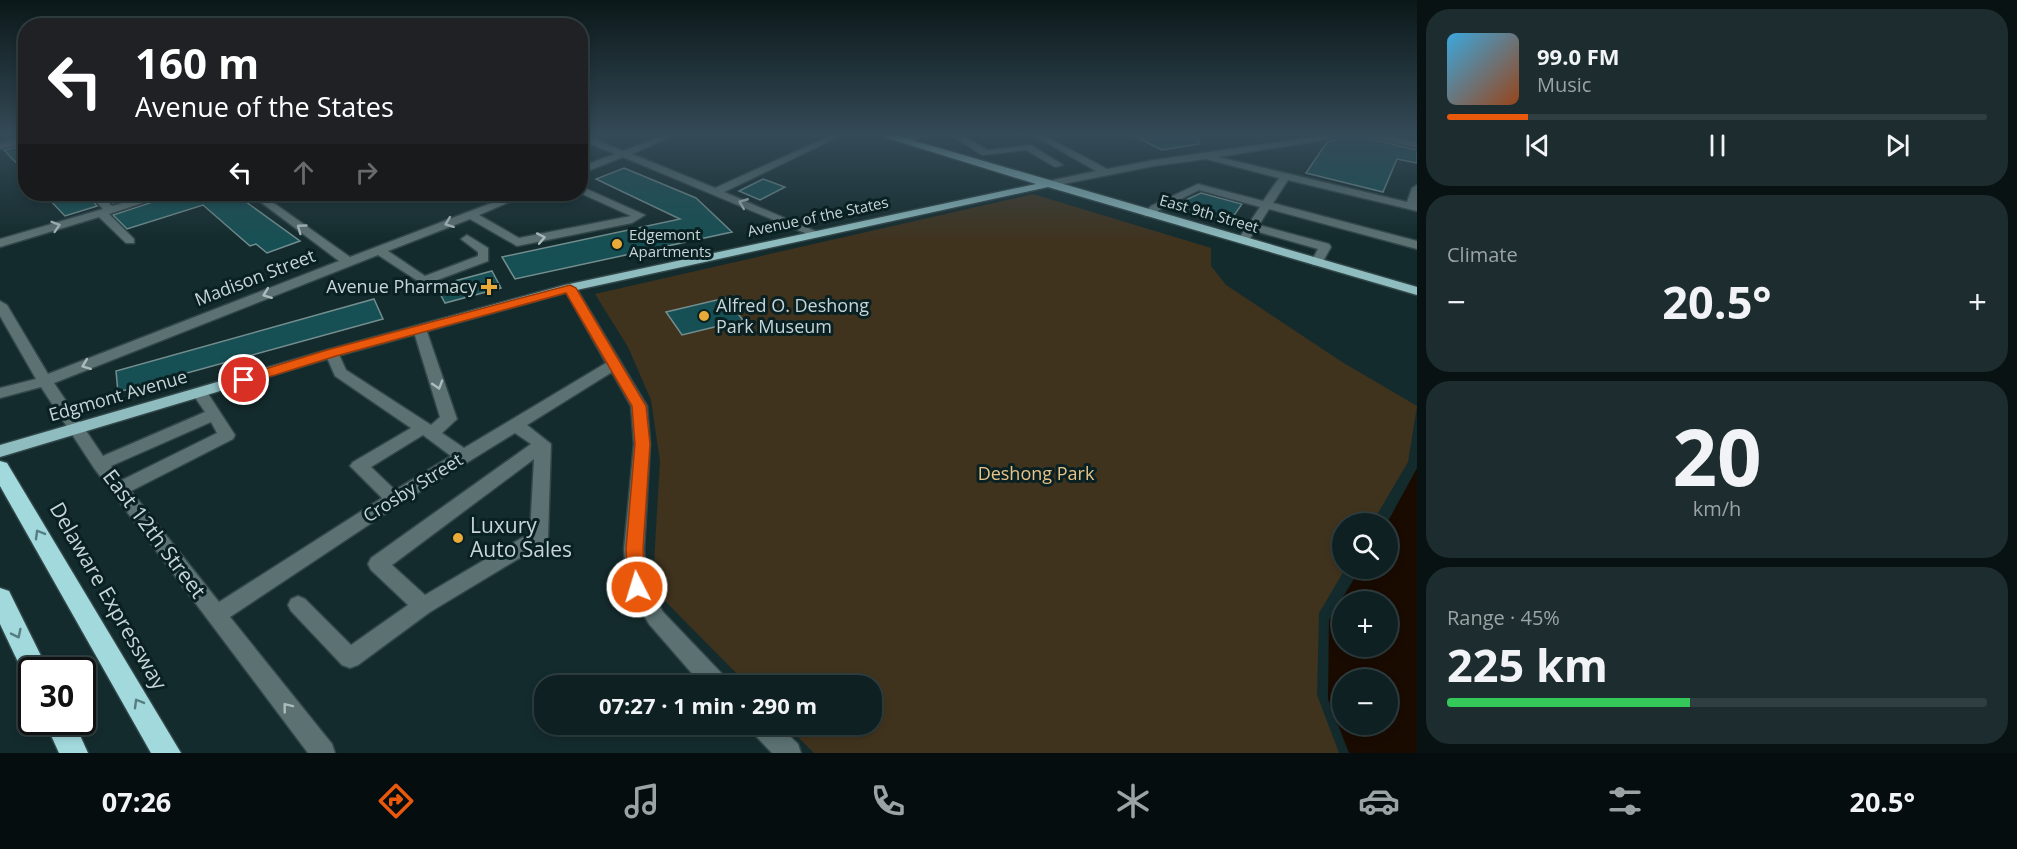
<!DOCTYPE html>
<meta charset="utf-8">
<style>
body{margin:0;font-family:"Open Sans",sans-serif;background:#1d2d2f;color:#f1f3f6;height:100vh;display:flex;flex-direction:column;font-size:22px;white-space:nowrap}
*{box-sizing:border-box;margin:0}
p{font-size:20px;color:#9ba3a5}
.icon{flex:none;width:33px;height:33px;fill:none;stroke:currentColor;stroke-width:2;stroke-linecap:round;stroke-linejoin:round}
.map{position:relative;flex:1;overflow:hidden}
.details{display:flex;flex-direction:column;gap:9px;padding:9px;background:#081213;width:600px}
.details>*{flex:none}
.banner{position:absolute;left:18px;top:18px;width:570px;height:183px;border-radius:24px;box-shadow:0 3px 9px #0003,0 0 0 2px #2f3e40;background:#202124;color:#fff;overflow:hidden}
.tools{position:absolute;left:1332px;top:513px;display:grid;gap:12px}
.tools a{display:grid;place-items:center;width:66px;height:66px;border-radius:50%;background:#0f2022;box-shadow:0 3px 9px #0003,0 0 0 2px #2f3e40;font-size:30px}
.speed{position:absolute;left:18px;top:657px;display:flex;gap:12px;font-size:30px;font-weight:700;text-align:center}
.speed>*{display:grid;place-content:center;width:78px;height:78px;border-radius:50%;background:#0f2022;box-shadow:0 3px 9px #0003,0 0 0 2px #2f3e40;line-height:1}
.speed .limit{border:3px solid #111;border-radius:9px;background:#fff;color:#111}
.pin{position:absolute;display:grid;place-items:center;width:51px;height:51px;color:#fff;margin:-26px;border:3px solid #fff;border-radius:50%;box-shadow:0 2px 6px #0007}
.me{position:absolute;width:66px;margin:-33px;rotate:355deg;stroke-linejoin:round;filter:drop-shadow(0 0 4px #0008)}
.turn{display:flex;align-items:center;gap:21px;height:126px;padding:0 18px;font-size:27px}
.turn .icon{width:78px;height:78px;stroke-width:2.5}
.turn b{display:block;font-size:42px;line-height:51px}
.lanes{display:flex;align-items:center;height:57px;padding:0 18px;background:#0003;justify-content:center;gap:30px;direction:ltr}
.lanes .off{opacity:.35}
.big{font-size:45px;font-weight:700;line-height:1.1}
.details .widget{flex:1;display:flex;flex-direction:column;justify-content:center;gap:9px;min-width:0;padding:0 21px;border-radius:24px;background:#1d2d2f}
.details .dial{align-items:center;gap:0}
.dial b{font-size:78px;line-height:1}
.song{display:flex;align-items:center;gap:18px}
.cover{width:72px;height:72px;border-radius:9px;background:linear-gradient(135deg,hsl(200 70% 55%),hsl(20 70% 35%))}
.played{height:6px;border-radius:3px;background:linear-gradient(90deg,#ea580c 15%,#2f3e40 15%)}
.keys{display:flex;justify-content:space-around;direction:ltr}
.heat{display:flex;justify-content:space-between;align-items:center;font-size:33px;direction:ltr}
.charge{height:9px;border-radius:4px;background:linear-gradient(90deg,#34c759 45%,#2f3e40 0)}
.trip{position:absolute;left:534px;top:675px;width:348px;height:60px;border-radius:24px;background:#0f2022;box-shadow:0 3px 9px #0003,0 0 0 2px #2f3e40;font-weight:700;line-height:60px;text-align:center}
.dock{display:flex;height:96px;justify-content:space-around;align-items:center;background:#060d0e;color:#9ba3a5}
.dock .icon{width:42px;height:42px}
.dock .selected{color:#ea580c}
.dock b{font-size:27px;color:#f1f3f6}
main{display:flex;flex:1;min-height:0}
.map>svg:first-child{display:block}
</style>
<main>
<div class="map">
<svg width="1417" height="753" viewBox="0 0 1417 753">
<rect width="100%" height="100%" fill="#142b2d"/>
<!-- green -->
<path fill="#40331e" d="M1033,194L1211,248V266L1226,285L1342,362L1417,406L1408,462L1372,523L1342,524V568L1345,569L1319,613L1317,695L1339,753H814L786,725L872,724V686L748,685L664,600L654,563L660,461L651,400L628,347L595,294Z"/>
<!-- water -->
<path fill="#190b00" fill-rule="evenodd" d="M1417,468V753H1349L1328,699L1329,620L1360,569L1388,568L1387,523ZM1342,602H1388V646H1342ZM1342,680H1388V724H1342Z"/>
<!-- building -->
<path fill="#175054" stroke="#748e8f" stroke-width="1.5" d="M1134,136H1198L1199,144L1162,150Z
M1339,136H1366L1367,138L1417,150V163L1397,159L1383,192L1306,173L1327,142L1336,140Z
M26,145V173L4,150Z
M624,168L696,198L732,232L515,279L502,257L680,219L596,179Z
M763,179L785,187L760,200L739,191Z
M1201,193L1242,204L1228,224L1170,207Z
M44,194H87L97,206L65,216Z
M103,194H148L113,203Z
M172,194H235L300,241L267,253L256,244L250,246L203,205L127,229L113,215L171,196Z
M492,271L501,288L445,303L436,286Z
M725,298L743,320L682,335L666,312Z
M374,299L383,319L118,392L116,371Z"/>
<g fill="none" stroke-linecap="round" stroke-linejoin="round">
<defs>
<path id="minor" d="M580,136H587L623,151L662,136H673L632,154L715,188L830,136H840L724,192L822,234L820,236H812L623,157L580,174V167L615,154L580,140Z
M911,136H922L910,143H904V139Z
M953,136H964L987,150L1031,145L1063,165L1055,167L1026,150L982,155Z
M1035,136H1045L1107,169L1154,160L1321,136H1337L1336,138L1218,157L1407,202L1412,188L1417,185V211L1288,180L1273,203L1417,241V249L1269,209L1259,225L1329,244L1331,247L1321,265H1313L1311,262L1318,249L1255,231L1247,243H1239L1237,241L1260,207L1199,190L1159,210L1153,216H1145L1143,214L1151,206L1198,184L1263,201L1279,178L1206,159L1154,166L1048,187L1044,186V182L1096,171Z
M1368,136H1384L1417,142V148Z
M26,137V143L0,149V143Z
M580,186L645,215L632,223L517,246L470,219L388,251L425,276L478,256V252L461,239L467,235L488,248V261L424,285L378,255L54,383L103,456L205,412L192,393L195,389H205L235,435L233,439L131,491L219,602L382,498L350,466L353,462L411,428L335,376L325,353L327,350H337L346,370L431,425L440,417L413,329L415,326H425L457,419L442,433L464,448L606,363L564,288L570,284L576,288L647,406L650,444L644,549L647,585L663,612L727,679L730,686H703L649,624L627,587L624,549L634,444L631,406L612,372L527,425L551,444L548,537L546,542L430,612L358,665L350,668L342,665L291,611L288,605L291,599L298,596L305,599L351,645L408,605L371,570L368,564L371,558L531,444L515,433L400,504L230,617L332,744L335,753H308L94,468L41,387L0,398V388L36,379L0,316V301L7,305L48,374L339,261L250,194H261L350,257L515,194H528L479,215L519,238L631,216L580,193ZM211,422L217,433L122,480L111,466ZM423,435L451,456L395,490L371,467ZM534,459L530,533L425,595L392,565Z
M89,194H100L112,206L155,194H170L109,214L134,239V243H126L99,217L0,247V239L103,209Z
M749,724H777L798,744L801,753H772L752,732Z"/>
<path id="major" d="M886,136H898L1417,287V295L1048,187L572,291L337,356L0,457V445L327,350L565,285L1036,184L887,138Z"/>
<path id="highway" d="M0,461L7,463L181,753H151L0,486Z
M0,588L9,591L48,670H32V681L26,679L0,624Z
M45,722H74L88,753H59Z"/>
</defs>
<!-- minor casing -->
<use href="#minor" stroke="#314648" stroke-width="3"/>
<!-- major casing -->
<use href="#major" stroke="#314648" stroke-width="3"/>
<!-- highway casing -->
<use href="#highway" stroke="#314648" stroke-width="3"/>
<!-- minor -->
<use href="#minor" fill="#5b7172" fill-rule="evenodd"/>
<!-- major -->
<use href="#major" fill="#8ebcbf" fill-rule="evenodd"/>
<!-- highway -->
<use href="#highway" fill="#a1d9dd" fill-rule="evenodd"/>
</g>
<!-- one-way arrows -->
<defs><path id="oneway-chevron" d="M-2-3.5L2.5 0L-2 3.5" fill="none" stroke-width="1.6" stroke-linecap="round" stroke-linejoin="round" transform="scale(1.5)"/></defs>
<g stroke="#acbcbd">
<use href="#oneway-chevron" transform="translate(743 203) rotate(-158)"/>
<use href="#oneway-chevron" transform="translate(449 223) rotate(159)"/>
<use href="#oneway-chevron" transform="translate(56 226) rotate(-17)"/>
<use href="#oneway-chevron" transform="translate(301 228) rotate(-144)"/>
<use href="#oneway-chevron" transform="translate(541 238) rotate(-11)"/>
<use href="#oneway-chevron" transform="translate(267 294) rotate(159)"/>
<use href="#oneway-chevron" transform="translate(86 365) rotate(159)"/>
<use href="#oneway-chevron" transform="translate(438 385) rotate(73)"/>
<use href="#oneway-chevron" transform="translate(287 707) rotate(-128)"/>
</g>
<g stroke="#567d80">
<use href="#oneway-chevron" transform="translate(39 534) rotate(-120)"/>
<use href="#oneway-chevron" transform="translate(17 634) rotate(64)"/>
<use href="#oneway-chevron" transform="translate(138 703) rotate(-120)"/>
</g>
<!-- sky -->
<linearGradient id="sky" x2="0" y2="1"><stop stop-color="#0b1819"/><stop offset="0.56" stop-color="#344a57"/><stop offset="1" stop-color="#344a57" stop-opacity="0"/></linearGradient>
<rect width="1417" height="241" fill="url(#sky)"/>
<!-- route -->
<path fill="#ea580c" stroke="#983908" stroke-width="1.5" d="M570,285L576,288L646,406L650,444L643,549L646,587L644,592L637,595L631,592L628,587L626,549L635,444L632,406L566,293L336,356L249,383H239L237,380L239,377L327,350Z"/>
<!-- markers -->
<g fill="#eaaa38" stroke="#0a2123" stroke-width="2">
<circle cx="617" cy="244" r="6"/>
<path d="M486 278h6v6h6v6h-6v6h-6v-6h-6v-6h6z"/>
<circle cx="704" cy="316" r="6"/>
<circle cx="458" cy="538" r="6"/>
</g>
<g text-anchor="middle" stroke-width="6" stroke-linejoin="round" paint-order="stroke">
<!-- far-street labels -->
<g font-size="15" fill="#c7d5d6" stroke="#0a2123">
<text transform="translate(1209 214) rotate(16)" y="5">East 9th Street</text>
<text transform="translate(818 217) rotate(-12)" y="5">Avenue of the States</text>
</g>
<!-- far-poi labels -->
<g font-size="15" fill="#c7d5d6" stroke="#0a2123" text-anchor="start">
<text x="629" y="240">Edgemont<tspan x="629" dy="17">Apartments</tspan></text>
</g>
<!-- street labels -->
<g font-size="18" fill="#c7d5d6" stroke="#0a2123">
<text transform="translate(255 278) rotate(-21)" y="6">Madison Street</text>
<text transform="translate(118 396) rotate(-16)" y="6">Edgmont Avenue</text>
<text transform="translate(413 488) rotate(-32)" y="6">Crosby Street</text>
</g>
<!-- poi labels -->
<g font-size="18" fill="#c7d5d6" stroke="#0a2123" text-anchor="end">
<text x="477" y="293">Avenue Pharmacy</text>
<text x="716" y="312" text-anchor="start">Alfred O. Deshong<tspan x="716" dy="21">Park Museum</tspan></text>
</g>
<!-- park labels -->
<g font-size="18" fill="#e8c287" stroke="#0a2123">
<text x="1036" y="480">Deshong Park</text>
</g>
<!-- near-poi labels -->
<g font-size="21" fill="#c7d5d6" stroke="#0a2123" text-anchor="start">
<text x="470" y="533">Luxury<tspan x="470" dy="24">Auto Sales</tspan></text>
</g>
<!-- near-street labels -->
<g font-size="21" fill="#c7d5d6" stroke="#0a2123">
<text transform="translate(154 534) rotate(53)" y="7">East 12th Street</text>
<text transform="translate(108 596) rotate(60)" y="7">Delaware Expressway</text>
</g>
</g>
</svg>
<div class="tools">
<a><svg class="icon" aria-label="search" viewBox="0 0 24 24"><circle cx="10" cy="10" r="6"/><path d="M15 15l6 6"/></svg></a>
<a>+</a>
<a>−</a>
</div>
<div class="speed"><div class="limit">30</div></div>
<div class="pin" style="left:244px;top:380px;background:#d93025"><svg class="icon" aria-label="arrive" viewBox="0 0 24 24"><path d="M6 21V4h12l-3 4 3 4H6"/></svg></div>
<svg class="me" style="left:637px;top:587px" viewBox="-20 -20 40 40"><circle r="17" fill="#ea580c" stroke="#fff" stroke-width="3"/><path d="M0-11L8 9 0 5-8 9z" fill="#fff"/></svg>
<div class="trip">07:27 · 1 min · 290 m</div>
<div class="banner">
<div class="turn"><svg class="icon" aria-label="left" viewBox="0 0 24 24"><path d="M17 20v-9H6M10 6l-5 5 5 5"/></svg><div><b>160 m</b>Avenue of the States</div></div>
<div class="lanes"><svg class="icon" aria-label="left" viewBox="0 0 24 24"><path d="M17 20v-9H6M10 6l-5 5 5 5"/></svg><svg class="icon off" aria-label="ahead" viewBox="0 0 24 24"><path d="M12 20V5M6 11l6-6 6 6"/></svg><svg class="icon off" aria-label="right" viewBox="0 0 24 24"><path d="M7 20v-9h11M14 6l5 5-5 5"/></svg></div>
</div>
</div>
<section class="details">
<div class="widget">
<div class="song"><i class="cover"></i><div><b>99.0 FM</b><p>Music</p></div></div>
<div class="played"></div>
<div class="keys"><svg class="icon" aria-label="previous" viewBox="0 0 24 24"><path d="M18 5L8 12l10 7zM5 5v14"/></svg><svg class="icon" aria-label="pause" viewBox="0 0 24 24"><path d="M8 5v14M16 5v14"/></svg><svg class="icon" aria-label="next" viewBox="0 0 24 24"><path d="M6 5l10 7-10 7zM19 5v14"/></svg></div>
</div>
<div class="widget"><p>Climate</p>
<div class="heat"><a>−</a><b class="big">20.5°</b><a>+</a></div>
</div>
<div class="widget dial"><b>20</b><p>km/h</p></div>
<div class="widget"><p>Range · 45%</p><b class="big">225 km</b><div class="charge"></div></div>
</section>
</main>
<nav class="dock">
<b>07:26</b>
<svg class="icon selected" aria-label="directions" viewBox="0 0 24 24"><path d="M12 3l9 9-9 9-9-9zM9 14v-3h6M13 9l2 2-2 2"/></svg>
<svg class="icon" aria-label="music" viewBox="0 0 24 24"><path d="M9 18V5l10-2v13"/><circle cx="6" cy="18" r="3"/><circle cx="16" cy="16" r="3"/></svg>
<svg class="icon" aria-label="phone" viewBox="0 0 24 24"><path d="M5 4h4l2 5-3 2q2 4 5 5l2-3 5 2v4C11 20 4 13 5 4z"/></svg>
<svg class="icon" aria-label="climate" viewBox="0 0 24 24"><path d="M12 3v18M4 7l16 10M4 17L20 7"/></svg>
<svg class="icon" aria-label="car" viewBox="0 0 24 24"><path d="M5 17H2v-5l4-1 3-4h7l3 4 3 1v5h-3M9 17h6M6 11h13"/><circle cx="7" cy="17" r="2"/><circle cx="17" cy="17" r="2"/></svg>
<svg class="icon" aria-label="filters" viewBox="0 0 24 24"><path d="M4 7h16M4 17h16"/><circle cx="9" cy="7" r="2"/><circle cx="15" cy="17" r="2"/></svg>
<b>20.5°</b>
</nav>
